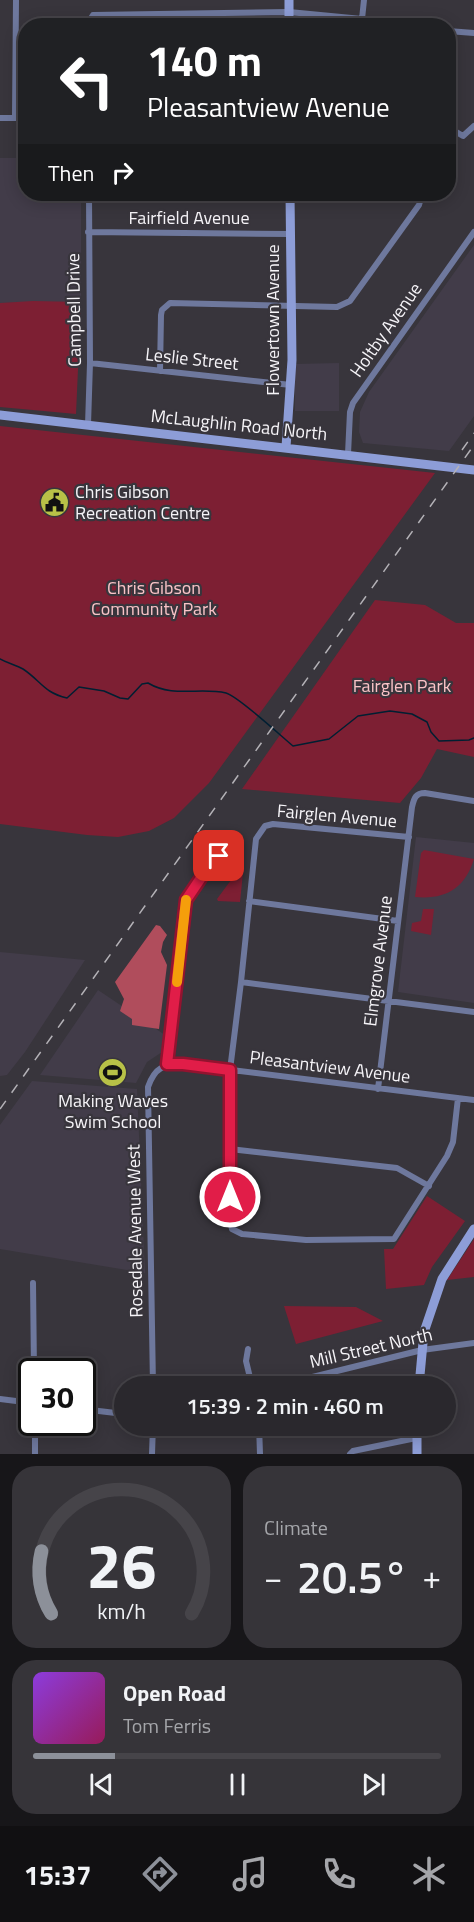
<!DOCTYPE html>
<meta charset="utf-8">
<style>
body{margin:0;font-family:"Titillium Web",sans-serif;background:#363439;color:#f1f3f6;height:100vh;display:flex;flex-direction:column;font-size:22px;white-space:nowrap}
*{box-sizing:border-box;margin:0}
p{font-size:20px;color:#a5a6aa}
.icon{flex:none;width:33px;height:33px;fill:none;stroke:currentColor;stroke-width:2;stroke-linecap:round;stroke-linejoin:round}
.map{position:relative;height:1454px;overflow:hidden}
.panel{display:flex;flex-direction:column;gap:12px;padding:12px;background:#171619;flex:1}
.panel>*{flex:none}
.banner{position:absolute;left:18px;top:18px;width:438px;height:183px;border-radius:24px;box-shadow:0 3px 15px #0003,0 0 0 2px #464449;background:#202124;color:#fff;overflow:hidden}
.speed{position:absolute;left:18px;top:1358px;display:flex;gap:12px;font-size:30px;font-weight:700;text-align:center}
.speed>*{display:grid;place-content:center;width:78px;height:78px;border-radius:50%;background:#2a282d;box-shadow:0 3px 15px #0003,0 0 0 2px #464449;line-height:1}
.speed .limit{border:3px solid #111;border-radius:9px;background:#fff;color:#111}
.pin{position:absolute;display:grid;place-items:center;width:51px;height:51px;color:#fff;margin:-26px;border-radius:12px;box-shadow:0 3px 9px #0006}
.me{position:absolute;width:66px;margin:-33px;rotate:0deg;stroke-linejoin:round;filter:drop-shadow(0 0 4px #0008)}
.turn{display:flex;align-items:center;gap:21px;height:126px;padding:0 30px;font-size:27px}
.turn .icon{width:78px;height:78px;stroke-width:2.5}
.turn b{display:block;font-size:42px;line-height:51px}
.then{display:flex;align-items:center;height:57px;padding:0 30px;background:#0003;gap:12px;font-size:22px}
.big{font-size:45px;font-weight:600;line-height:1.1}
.panel .widget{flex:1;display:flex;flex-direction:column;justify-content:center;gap:9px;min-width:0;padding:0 21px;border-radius:24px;background:#363439}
.panel .dial{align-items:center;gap:0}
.dial svg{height:156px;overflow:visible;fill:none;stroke:#464449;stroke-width:7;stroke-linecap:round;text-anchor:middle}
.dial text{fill:#f1f3f6;stroke:none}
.song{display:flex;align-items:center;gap:18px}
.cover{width:72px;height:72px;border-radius:9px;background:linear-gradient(135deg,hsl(270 70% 55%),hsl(330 70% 35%))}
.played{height:6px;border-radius:3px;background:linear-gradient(90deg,#8c9099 20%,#464449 20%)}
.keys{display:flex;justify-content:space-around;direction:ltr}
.heat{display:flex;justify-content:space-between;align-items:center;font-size:33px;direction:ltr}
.panel .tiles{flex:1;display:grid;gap:12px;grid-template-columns:1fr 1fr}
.widget:last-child{grid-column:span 2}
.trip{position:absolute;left:114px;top:1376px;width:342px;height:60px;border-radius:30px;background:#2a282d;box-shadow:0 3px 15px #0003,0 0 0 2px #464449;font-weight:600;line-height:60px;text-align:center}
.tabs{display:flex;height:96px;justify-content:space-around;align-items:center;background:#111012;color:#a5a6aa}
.tabs .icon{width:42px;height:42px}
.tabs .on{color:#8c9099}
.tabs b{font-size:27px;color:#f1f3f6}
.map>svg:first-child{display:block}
</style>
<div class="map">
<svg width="474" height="1454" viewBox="0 0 474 1454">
<rect width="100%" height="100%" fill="#38353c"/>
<!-- built -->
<path fill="#423c49" d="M0,158H25L26,194H81V302L0,303Z
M474,245V416L449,451L363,443L359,432L360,412L369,392Z
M339,363V411H295V364Z
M416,837L474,843V1003L398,992Z
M0,952L85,960L25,1052L7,1075L0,1076Z
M98,990L165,1035L162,1052L147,1062L136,1083L40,1075Z
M32,1081L137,1089L145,1273L0,1249V1125Z"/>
<!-- green -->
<path fill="#7d1f33" d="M33,301L81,302L76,414L0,407V303Z
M0,426L435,473L209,783L174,818L149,831L118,837L87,835L0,824Z
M375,600L425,605L456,623H474V757L437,749L421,778L400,803L242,789Z
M424,850L474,859C465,888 446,900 415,897L421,853Z
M242,862L244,863L240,902L218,901L217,899L234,876L235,867Z
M423,909H434L431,935L411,931L412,923L421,921Z
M427,1196L465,1221L432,1267L424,1285L386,1289L384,1249H393Z
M474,1239V1277L447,1280Z
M284,1306L356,1307L383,1321L296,1344Z"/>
<!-- forest -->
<path fill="#b04d5c" d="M156,925L160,926L167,935L163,942L161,952L167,965L159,1029L132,1025V1019L120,1011L124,999L115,982Z"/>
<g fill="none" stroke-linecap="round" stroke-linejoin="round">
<!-- stream -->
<path stroke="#001f32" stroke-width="1.5" d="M0,659C7,663 16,665 23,669C40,680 44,693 67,698L79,687L104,691L120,698L128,699L142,684L148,683C173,698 200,687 226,693C238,696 281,736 293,746L329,739L358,716L390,711L412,714L427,722L431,732L439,741L469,740L474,738"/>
<!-- street -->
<path stroke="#6e789d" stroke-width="6" d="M362,19L364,0
M86,26L93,15L289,12L362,19L411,26
M448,31L474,33
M15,117L16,0
M0,118H26
M448,127L463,136L474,126
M88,232L290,234
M90,363L291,385
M160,371L161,315L162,310L170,303L337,307L350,301L419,205L421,198L417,194
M88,425L90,363L89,194
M348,454L350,412L353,403L474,232
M409,837L273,824L265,826L256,839L241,982L230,1070V1220L232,1229L242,1234L306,1240L394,1239L447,1156L453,1142L458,1098
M249,901L398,921
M241,982L474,1012
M167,1064L186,900L213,860L219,856L233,852
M378,1089L412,807C414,799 415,793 425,793L474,801
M230,1149L397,1168L429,1186
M33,1283L34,1371
M248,1349L246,1361L252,1386
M153,1386L148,1087C155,1067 163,1065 183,1064L474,1100
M276,1386L422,1350L474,1343
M0,1399L32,1403
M82,1409L124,1414
M35,1422V1454
M259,1425L260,1454
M152,1454L153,1425
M350,1454L353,1451L416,1438"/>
<!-- secondary -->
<path stroke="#8d9dd7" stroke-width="9" d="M289,26V0
M0,415L474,470
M286,447L292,360L290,194
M419,1386L424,1332L442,1279L474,1229
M417,1454V1425"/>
<!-- rail -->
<path stroke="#b4b2b7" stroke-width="1.5" stroke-dasharray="10 10" stroke-linecap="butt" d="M462,450L474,433
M0,1109L474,445"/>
</g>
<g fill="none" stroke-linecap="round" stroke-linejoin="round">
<defs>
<path id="route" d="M219,856L213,860L186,900L167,1064H183L230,1070V1197"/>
</defs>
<!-- route casing -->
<use href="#route" stroke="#92132f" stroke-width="15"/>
<!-- route -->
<use href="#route" stroke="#e11d48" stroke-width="10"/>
<!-- slow -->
<path stroke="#f59e0b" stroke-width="10" d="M177,982L186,900"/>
</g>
<!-- icons -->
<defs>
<symbol id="civic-disc" viewBox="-11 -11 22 22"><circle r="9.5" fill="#b8c147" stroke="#38353c"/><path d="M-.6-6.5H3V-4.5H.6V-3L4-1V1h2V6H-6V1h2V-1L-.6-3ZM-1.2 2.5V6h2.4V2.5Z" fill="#111"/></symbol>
<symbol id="stadium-disc" viewBox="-11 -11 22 22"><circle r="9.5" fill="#b8c147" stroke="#38353c"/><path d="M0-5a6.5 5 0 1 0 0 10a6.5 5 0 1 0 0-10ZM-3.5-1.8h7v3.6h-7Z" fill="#111"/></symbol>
</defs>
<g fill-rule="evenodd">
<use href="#civic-disc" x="38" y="486" width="33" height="33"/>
<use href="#stadium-disc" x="96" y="1056" width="33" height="33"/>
</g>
<g text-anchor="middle" stroke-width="4.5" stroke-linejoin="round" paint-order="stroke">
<!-- street labels -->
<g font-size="18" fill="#f6f4f8" stroke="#38353c">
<text x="189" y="224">Fairfield Avenue</text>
<text transform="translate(74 310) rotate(-91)" y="6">Campbell Drive</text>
<text transform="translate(273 320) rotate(-90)" y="6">Flowertown Avenue</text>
<text transform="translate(386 330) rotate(-55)" y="6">Holtby Avenue</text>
<text transform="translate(192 359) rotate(6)" y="6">Leslie Street</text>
<text transform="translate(239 425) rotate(6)" y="6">McLaughlin Road North</text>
<text transform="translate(337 816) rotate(5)" y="6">Fairglen Avenue</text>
<text transform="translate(378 961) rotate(-83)" y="6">Elmgrove Avenue</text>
<text transform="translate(330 1067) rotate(7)" y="6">Pleasantview Avenue</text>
<text transform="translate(135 1231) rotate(-91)" y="6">Rosedale Avenue West</text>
<text transform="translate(371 1348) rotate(-13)" y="6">Mill Street North</text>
</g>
<!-- poi labels -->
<g font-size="18" fill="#f6f4f8" stroke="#38353c" text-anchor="start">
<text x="75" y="498">Chris Gibson<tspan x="75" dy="21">Recreation Centre</tspan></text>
<text x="113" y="1107" text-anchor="middle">Making Waves<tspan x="113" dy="21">Swim School</tspan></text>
</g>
<!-- park labels -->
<g font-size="18" fill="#fac3c7" stroke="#38353c">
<text x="154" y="594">Chris Gibson<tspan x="154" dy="21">Community Park</tspan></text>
<text x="402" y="692">Fairglen Park</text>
</g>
</g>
</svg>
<div class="speed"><div class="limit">30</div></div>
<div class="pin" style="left:219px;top:856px;background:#d93025"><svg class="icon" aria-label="arrive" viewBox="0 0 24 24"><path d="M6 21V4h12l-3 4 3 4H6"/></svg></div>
<svg class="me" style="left:230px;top:1197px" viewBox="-20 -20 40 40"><circle r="17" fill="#e11d48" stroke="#fff" stroke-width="3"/><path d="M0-11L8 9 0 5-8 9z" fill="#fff"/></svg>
<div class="trip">15:39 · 2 min · 460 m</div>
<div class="banner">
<div class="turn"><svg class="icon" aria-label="left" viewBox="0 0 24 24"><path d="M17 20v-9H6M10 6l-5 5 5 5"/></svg><div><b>140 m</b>Pleasantview Avenue</div></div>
<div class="then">Then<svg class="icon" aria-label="right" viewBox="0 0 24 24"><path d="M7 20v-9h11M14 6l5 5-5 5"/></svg></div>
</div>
</div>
<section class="panel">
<div class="tiles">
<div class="widget dial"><svg viewBox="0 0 100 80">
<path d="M14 69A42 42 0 1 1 86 69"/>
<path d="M14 69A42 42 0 0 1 9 37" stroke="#8c9099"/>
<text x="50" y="56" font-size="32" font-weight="700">26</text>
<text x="50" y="72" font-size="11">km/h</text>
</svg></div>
<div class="widget"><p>Climate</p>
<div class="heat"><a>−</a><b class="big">20.5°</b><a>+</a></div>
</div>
<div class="widget">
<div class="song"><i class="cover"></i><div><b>Open Road</b><p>Tom Ferris</p></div></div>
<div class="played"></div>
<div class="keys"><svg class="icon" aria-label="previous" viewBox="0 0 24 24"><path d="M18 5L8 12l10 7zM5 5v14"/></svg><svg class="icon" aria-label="pause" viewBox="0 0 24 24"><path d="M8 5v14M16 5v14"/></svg><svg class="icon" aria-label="next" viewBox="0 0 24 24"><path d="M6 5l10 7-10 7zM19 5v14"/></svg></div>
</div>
</div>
</section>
<nav class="tabs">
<b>15:37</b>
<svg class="icon on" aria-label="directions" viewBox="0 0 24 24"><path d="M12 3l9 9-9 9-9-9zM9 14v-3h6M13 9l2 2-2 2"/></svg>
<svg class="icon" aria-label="music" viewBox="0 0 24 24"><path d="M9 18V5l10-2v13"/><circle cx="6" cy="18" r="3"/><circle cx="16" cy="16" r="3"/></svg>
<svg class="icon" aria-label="phone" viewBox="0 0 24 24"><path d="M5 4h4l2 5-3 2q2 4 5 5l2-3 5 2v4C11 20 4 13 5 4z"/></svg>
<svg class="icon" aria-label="climate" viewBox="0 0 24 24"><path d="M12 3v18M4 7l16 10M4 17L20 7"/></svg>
</nav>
